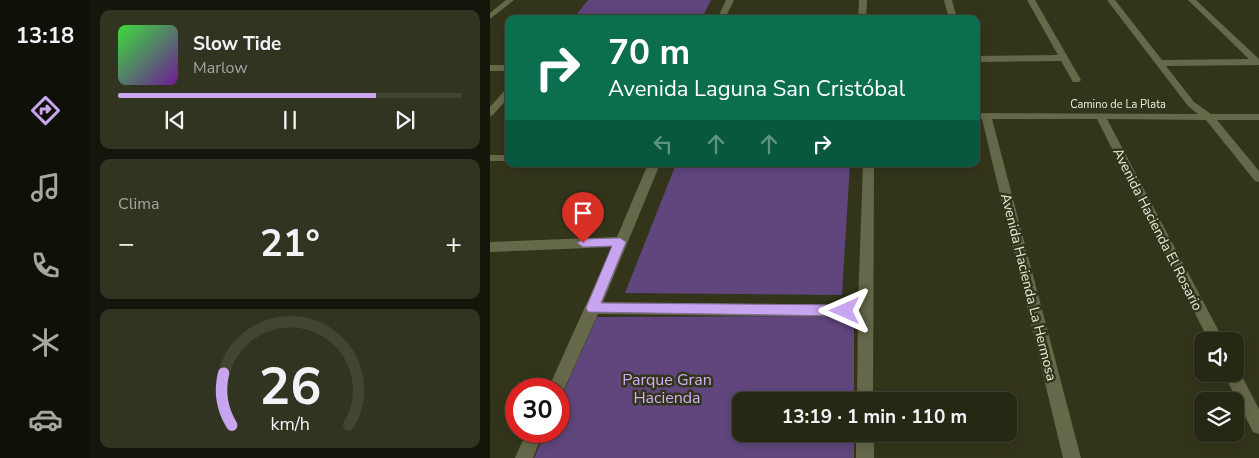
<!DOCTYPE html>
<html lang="es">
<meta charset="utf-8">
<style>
body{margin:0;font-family:"Nunito Sans",sans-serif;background:#323422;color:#f1f3f6;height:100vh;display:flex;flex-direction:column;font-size:19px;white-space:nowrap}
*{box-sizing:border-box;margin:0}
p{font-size:16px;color:#a4a6a0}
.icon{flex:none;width:28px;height:28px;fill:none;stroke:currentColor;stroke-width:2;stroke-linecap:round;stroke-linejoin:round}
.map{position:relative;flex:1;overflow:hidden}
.details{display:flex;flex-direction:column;gap:10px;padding:10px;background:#15160b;width:400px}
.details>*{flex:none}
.guide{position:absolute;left:15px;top:15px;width:475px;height:152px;border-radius:10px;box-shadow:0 2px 12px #0003,0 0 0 1px #424434;background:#0b6e4f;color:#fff;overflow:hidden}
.tools{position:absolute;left:704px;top:332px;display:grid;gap:10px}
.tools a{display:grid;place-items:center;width:50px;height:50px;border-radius:10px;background:#262814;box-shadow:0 2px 12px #0003,0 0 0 1px #424434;font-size:25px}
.speed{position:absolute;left:15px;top:378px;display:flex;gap:10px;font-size:25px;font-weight:700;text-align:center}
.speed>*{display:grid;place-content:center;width:65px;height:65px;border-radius:50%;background:#262814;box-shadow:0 2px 12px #0003,0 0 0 1px #424434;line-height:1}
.speed .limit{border:8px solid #d22;background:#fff;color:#111}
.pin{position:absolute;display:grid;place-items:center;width:42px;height:42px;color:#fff;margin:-51px -21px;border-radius:50% 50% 50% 0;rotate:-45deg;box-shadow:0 0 5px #0007}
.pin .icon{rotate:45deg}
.me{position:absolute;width:55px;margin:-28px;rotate:270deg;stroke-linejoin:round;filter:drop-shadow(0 0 4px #0008)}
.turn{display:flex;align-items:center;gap:18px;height:105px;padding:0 20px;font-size:22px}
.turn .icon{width:65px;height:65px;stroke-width:2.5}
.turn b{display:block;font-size:35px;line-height:42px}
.lanes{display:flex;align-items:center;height:48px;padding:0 20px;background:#0003;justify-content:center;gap:25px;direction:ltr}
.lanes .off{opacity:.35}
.big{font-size:38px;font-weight:700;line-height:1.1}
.details .card{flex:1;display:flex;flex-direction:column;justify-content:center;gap:8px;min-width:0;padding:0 18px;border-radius:10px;background:#323422}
.details .dial{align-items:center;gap:0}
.dial svg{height:130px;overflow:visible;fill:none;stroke:#424434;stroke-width:7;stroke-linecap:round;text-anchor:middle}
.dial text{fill:#f1f3f6;stroke:none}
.song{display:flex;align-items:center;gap:15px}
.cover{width:60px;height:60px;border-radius:8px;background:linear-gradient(135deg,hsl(120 70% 55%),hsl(280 70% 35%))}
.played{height:5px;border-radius:2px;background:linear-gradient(90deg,#c8a6ef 75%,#424434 75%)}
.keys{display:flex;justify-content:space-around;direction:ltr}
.heat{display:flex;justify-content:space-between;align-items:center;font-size:28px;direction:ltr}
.trip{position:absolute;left:242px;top:392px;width:285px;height:50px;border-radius:10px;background:#262814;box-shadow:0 2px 12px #0003,0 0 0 1px #424434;font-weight:700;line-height:50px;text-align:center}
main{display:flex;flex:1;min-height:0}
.dock{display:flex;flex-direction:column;width:90px;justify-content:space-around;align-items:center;background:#0f1008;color:#a4a6a0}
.dock .icon{width:35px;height:35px}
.dock .current{color:#c8a6ef}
.dock b{font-size:22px;color:#f1f3f6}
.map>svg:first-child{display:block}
</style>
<main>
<nav class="dock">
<b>13:18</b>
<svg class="icon current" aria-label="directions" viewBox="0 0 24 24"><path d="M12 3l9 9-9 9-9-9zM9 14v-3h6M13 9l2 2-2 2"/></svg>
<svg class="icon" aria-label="music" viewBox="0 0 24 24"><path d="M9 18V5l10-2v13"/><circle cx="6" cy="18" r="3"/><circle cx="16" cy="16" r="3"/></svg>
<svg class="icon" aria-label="phone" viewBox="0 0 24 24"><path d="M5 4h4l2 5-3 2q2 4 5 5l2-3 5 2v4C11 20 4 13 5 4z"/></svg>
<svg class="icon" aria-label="climate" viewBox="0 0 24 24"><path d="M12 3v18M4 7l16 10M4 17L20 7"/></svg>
<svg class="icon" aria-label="car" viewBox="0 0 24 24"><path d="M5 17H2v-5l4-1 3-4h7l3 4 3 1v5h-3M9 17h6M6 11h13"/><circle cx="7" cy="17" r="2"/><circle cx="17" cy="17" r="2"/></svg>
</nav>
<section class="details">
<div class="card">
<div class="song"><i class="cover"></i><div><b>Slow Tide</b><p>Marlow</p></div></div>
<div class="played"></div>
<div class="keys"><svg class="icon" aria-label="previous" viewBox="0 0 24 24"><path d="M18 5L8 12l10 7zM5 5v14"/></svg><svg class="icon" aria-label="pause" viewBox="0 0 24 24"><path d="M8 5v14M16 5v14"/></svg><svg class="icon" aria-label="next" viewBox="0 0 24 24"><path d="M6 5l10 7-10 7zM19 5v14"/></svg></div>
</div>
<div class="card"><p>Clima</p>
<div class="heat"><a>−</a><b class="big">21°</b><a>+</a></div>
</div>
<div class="card dial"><svg viewBox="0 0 100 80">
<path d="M14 69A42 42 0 1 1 86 69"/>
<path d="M14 69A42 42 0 0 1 9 37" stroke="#c8a6ef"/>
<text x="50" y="56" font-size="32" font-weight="700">26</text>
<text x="50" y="72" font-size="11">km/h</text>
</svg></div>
</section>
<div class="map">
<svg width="769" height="458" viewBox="0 0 769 458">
<rect width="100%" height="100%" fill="#33351b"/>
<!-- green -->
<path fill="#60467d" d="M98,0H221L212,18L83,19Z
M186,164H360L352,295L135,293Z
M364,316V401H251V434H364V458H44L56,431H69V402L107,317Z"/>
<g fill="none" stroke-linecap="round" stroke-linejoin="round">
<!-- minor -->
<path fill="#666949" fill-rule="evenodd" d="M16,0H24L0,19V13Z
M236,0H244L235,19H227Z
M369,0H377L376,19H368Z
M454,0H462L467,19H459Z
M537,0H545L591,80L589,82H583L571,61L486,62V56L568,55Z
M617,0H625L672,60L759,59L698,0H706L769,59V65L676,66L704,102L721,114H769V120H727L769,171V182L765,181L716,120L617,119L734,341H719L607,119H502L591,458H573L492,119H486V113L708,114L698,106Z
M0,65H19V71H0Z
M19,88V97L3,115L0,116V107L16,89Z
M0,155H19V161H0Z
M158,164H170L113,302L368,305L373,164H384L383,401H367L368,317L108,314L72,394L69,395V389H58L122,247L0,252V242L127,237Z
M745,368L748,369L769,409V434L763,432L734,374H745Z
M37,431H54L43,458H25Z
M366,434H384V458H366Z"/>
</g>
<!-- route -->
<path fill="#c8a6ef" stroke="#826c9b" d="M130,238L136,242L111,303L355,305L360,307L362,311L360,314L355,316L98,312L96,308L122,246L93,247L87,243L93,239Z"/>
<g text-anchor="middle" stroke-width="5" stroke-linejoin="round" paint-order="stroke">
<!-- far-street labels -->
<g font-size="11" fill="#e9ebdc" stroke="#33351b">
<text x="628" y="108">Camino de La Plata</text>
</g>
<!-- street labels -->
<g font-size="14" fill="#e9ebdc" stroke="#33351b">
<text transform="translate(668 229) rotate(63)" y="5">Avenida Hacienda El Rosario</text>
<text transform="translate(539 287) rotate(76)" y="5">Avenida Hacienda La Hermosa</text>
</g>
<!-- near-park labels -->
<g font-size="16" fill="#d0aef9" stroke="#33351b">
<text x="177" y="385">Parque Gran<tspan x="177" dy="18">Hacienda</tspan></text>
</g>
</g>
</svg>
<div class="tools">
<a><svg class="icon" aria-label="sound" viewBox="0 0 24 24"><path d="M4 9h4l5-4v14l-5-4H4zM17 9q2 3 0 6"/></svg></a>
<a><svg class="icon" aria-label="layers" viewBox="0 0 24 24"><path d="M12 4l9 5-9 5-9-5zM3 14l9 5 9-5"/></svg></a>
</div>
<div class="speed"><div class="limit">30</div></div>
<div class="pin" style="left:93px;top:243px;background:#d93025"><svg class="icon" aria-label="arrive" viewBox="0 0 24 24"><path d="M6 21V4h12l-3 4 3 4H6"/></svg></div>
<svg class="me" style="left:355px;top:311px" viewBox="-20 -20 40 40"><path d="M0-17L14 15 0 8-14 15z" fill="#c8a6ef" stroke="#fff" stroke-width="4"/></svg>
<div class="trip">13:19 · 1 min · 110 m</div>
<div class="guide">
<div class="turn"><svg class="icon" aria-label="right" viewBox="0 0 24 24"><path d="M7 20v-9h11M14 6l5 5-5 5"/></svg><div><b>70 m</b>Avenida Laguna San Cristóbal</div></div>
<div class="lanes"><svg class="icon off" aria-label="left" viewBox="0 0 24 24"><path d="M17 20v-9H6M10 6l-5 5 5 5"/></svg><svg class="icon off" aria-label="ahead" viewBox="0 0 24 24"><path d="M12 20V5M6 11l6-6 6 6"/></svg><svg class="icon off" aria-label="ahead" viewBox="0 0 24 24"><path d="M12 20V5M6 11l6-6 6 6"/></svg><svg class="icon" aria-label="right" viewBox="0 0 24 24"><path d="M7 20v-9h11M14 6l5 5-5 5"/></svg></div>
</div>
</div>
</main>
